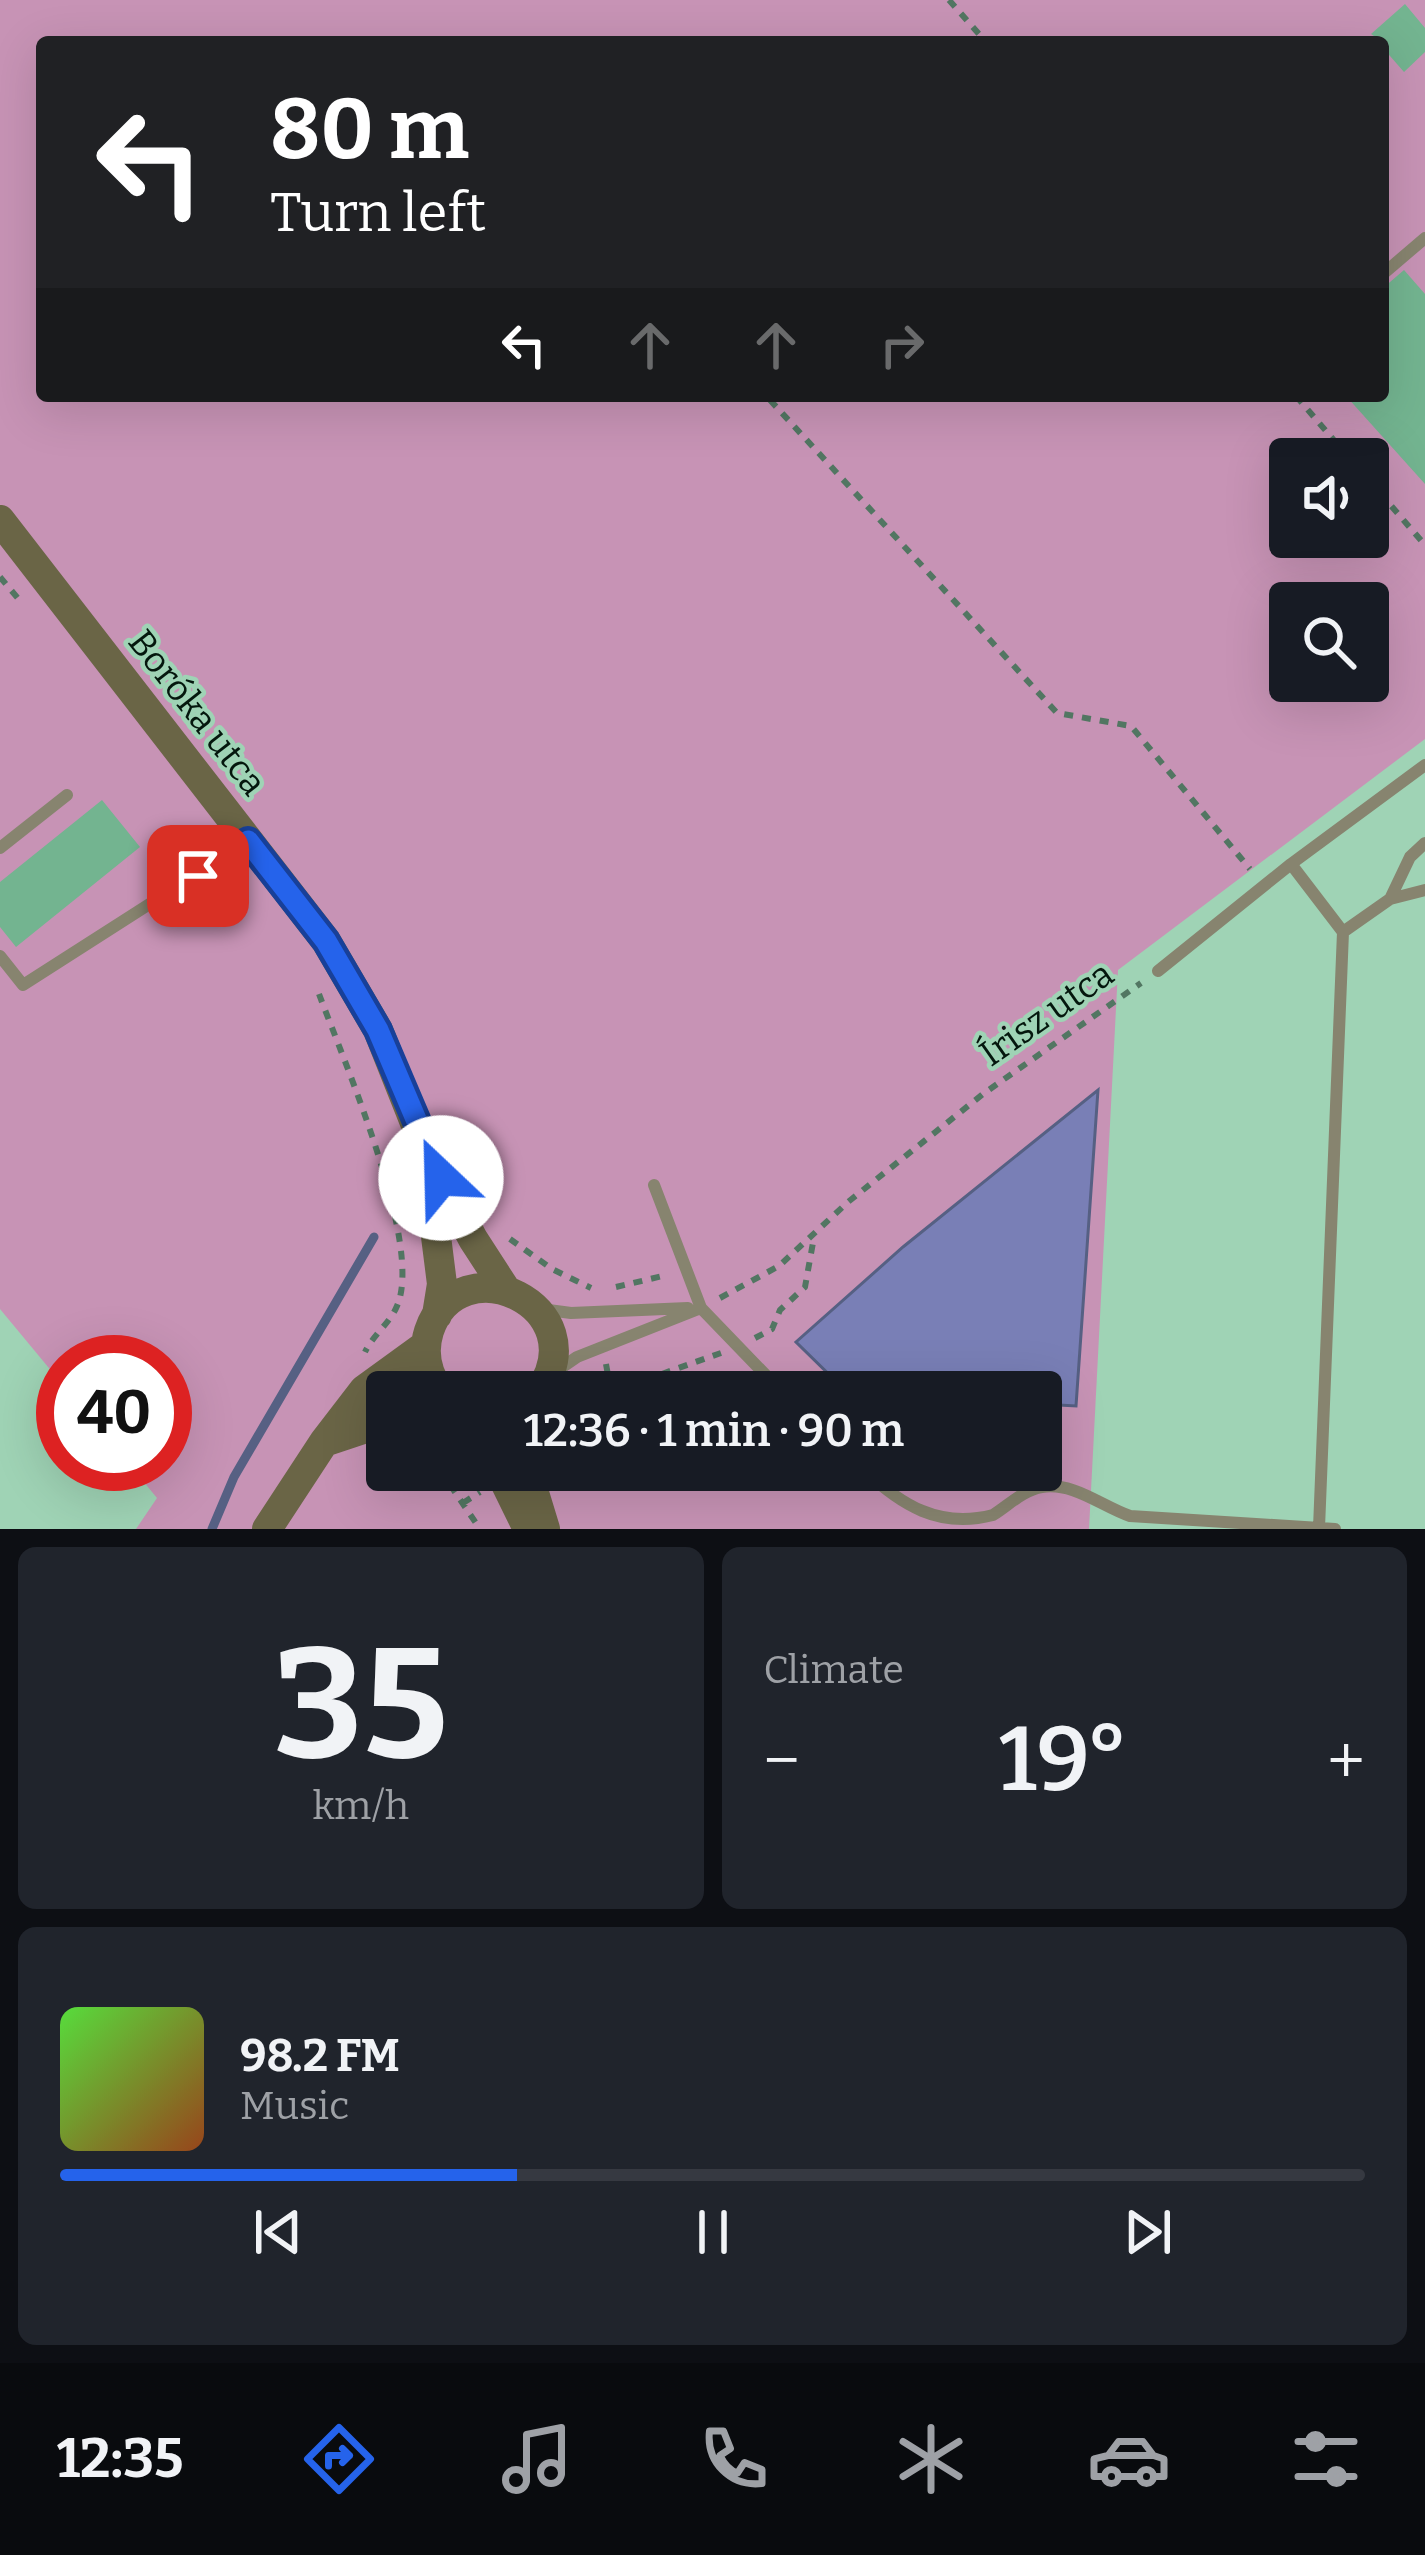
<!DOCTYPE html>
<meta charset="utf-8">
<style>
body{margin:0;font-family:Bitter,serif;background:#20242c;color:#f1f3f6;height:100vh;display:flex;flex-direction:column;font-size:45px;white-space:nowrap}
*{box-sizing:border-box;margin:0}
p{font-size:39px;color:#9ea1a6}
.icon{flex:none;width:66px;height:66px;fill:none;stroke:currentColor;stroke-width:2;stroke-linecap:round;stroke-linejoin:round}
.map{position:relative;height:1529px;overflow:hidden}
.panel{display:flex;flex-direction:column;gap:18px;padding:18px;background:#0d0f14;flex:1}
.panel>*{flex:none}
.banner{position:absolute;left:36px;top:36px;width:1353px;height:366px;border-radius:12px;box-shadow:0 12px 48px #0002;background:#202124;color:#fff;overflow:hidden}
.fabs{position:absolute;left:1269px;top:438px;display:grid;gap:24px}
.fabs a{display:grid;place-items:center;width:120px;height:120px;border-radius:12px;background:#171b24;box-shadow:0 12px 48px #0002;font-size:60px}
.speed{position:absolute;left:36px;top:1335px;display:flex;gap:24px;font-size:60px;font-weight:700;text-align:center}
.speed>*{display:grid;place-content:center;width:156px;height:156px;border-radius:50%;background:#171b24;box-shadow:0 12px 48px #0002;line-height:1}
.speed .limit{border:18px solid #d22;background:#fff;color:#111}
.pin{position:absolute;display:grid;place-items:center;width:102px;height:102px;color:#fff;margin:-51px;border-radius:24px;box-shadow:0 6px 18px #0006}
.me{position:absolute;width:132px;margin:-66px;rotate:336deg;stroke-linejoin:round;filter:drop-shadow(0 0 9px #0008)}
.turn{display:flex;align-items:center;gap:42px;height:252px;padding:0 36px;font-size:54px}
.turn .icon{width:156px;height:156px;stroke-width:2.5}
.turn b{display:block;font-size:84px;line-height:102px}
.lanes{display:flex;align-items:center;height:114px;padding:0 36px;background:#0003;justify-content:center;gap:60px;direction:ltr}
.lanes .off{opacity:.35}
.big{font-size:90px;font-weight:600;line-height:1.1}
.panel .widget{flex:1;display:flex;flex-direction:column;justify-content:center;gap:18px;min-width:0;padding:0 42px;border-radius:18px;background:#20242c}
.panel .dial{align-items:center;gap:0}
.dial b{font-size:156px;line-height:1}
.song{display:flex;align-items:center;gap:36px}
.cover{width:144px;height:144px;border-radius:18px;background:linear-gradient(135deg,hsl(110 70% 55%),hsl(20 70% 35%))}
.played{height:12px;border-radius:6px;background:linear-gradient(90deg,#2563eb 35%,#363941 35%)}
.keys{display:flex;justify-content:space-around;direction:ltr}
.heat{display:flex;justify-content:space-between;align-items:center;font-size:66px;direction:ltr}
.panel .tiles{flex:1;display:grid;gap:18px;grid-template-columns:1fr 1fr}
.widget:last-child{grid-column:span 2}
.trip{position:absolute;left:366px;top:1371px;width:696px;height:120px;border-radius:12px;background:#171b24;box-shadow:0 12px 48px #0002;font-weight:600;line-height:120px;text-align:center}
.tabs{display:flex;height:192px;justify-content:space-around;align-items:center;background:#090b0e;color:#9ea1a6}
.tabs .icon{width:84px;height:84px}
.tabs .current{color:#2563eb}
.tabs b{font-size:54px;color:#f1f3f6}
.map>svg:first-child{display:block}
</style>
<div class="map">
<svg width="1425" height="1529" viewBox="0 0 1425 1529">
<rect width="100%" height="100%" fill="#9fd3b5"/>
<!-- green -->
<path fill="#c793b5" fill-rule="evenodd" d="M0,0H1425V739L1118,970L1089,1529H136L157,1498L129,1464H165V1362H63V1385L0,1309ZM42,42H1383V396H42ZM1290,459H1368V537H1290ZM1290,603H1368V681H1290ZM387,1392H1041V1470H387Z"/>
<!-- water -->
<path fill="#797fb6" stroke="#566083" stroke-width="3" d="M1098,1090L1076,1406L1041,1404V1392H847L796,1342L903,1247Z"/>
<g fill="none" stroke-linecap="round" stroke-linejoin="round">
<!-- stream -->
<path stroke="#566083" stroke-width="9" d="M212,1529L234,1477L374,1237"/>
</g>
<!-- building -->
<path fill="#73b490" d="M1405,4L1425,28V52L1404,72L1383,48V42L1371,34Z
M1404,270L1425,294V484L1346,396H1383V288Z
M102,800L140,847L16,947L0,927V882Z"/>
<g fill="none" stroke-linecap="round" stroke-linejoin="round">
<!-- path -->
<path stroke="#527662" stroke-width="6" stroke-dasharray="9 9" stroke-linecap="butt" d="M949,0L986,42
M1296,396L1350,459
M770,400L1057,713L1131,726L1250,869
M1368,479L1425,545
M0,577L21,602
M319,994C343,1059 424,1245 397,1306C390,1323 373,1335 365,1352
M510,1239L552,1269L591,1288
M616,1287L667,1275
M720,1298L779,1266L848,1202L983,1094L1141,983
M755,1338L772,1329L780,1310L805,1287L814,1237
M606,1364L611,1392
M611,1392L721,1353
M440,1470L480,1529
M463,1503L480,1492"/>
<!-- lane -->
<path stroke="#87846f" stroke-width="12" d="M1383,274L1425,238
M0,848L67,795
M1291,864L1343,932L1319,1528
M1390,899L1425,890
M1343,932L1390,899L1410,857L1425,843
M0,956L23,985L248,841
M1158,971L1291,864L1425,765
M654,1185L701,1308L782,1392
M541,1309L571,1313L688,1308
M558,1370L577,1357L701,1308
M864,1470C901,1505 939,1529 993,1515C1009,1505 1023,1490 1042,1487C1074,1482 1101,1506 1130,1516L1335,1529"/>
<!-- secondary -->
<path stroke="#6a6546" stroke-width="30" d="M0,520L326,941L378,1030L425,1148L473,1239L506,1290
M428,1173L442,1284L437,1315
M440,1392C427,1374 422,1353 429,1331C459,1241 599,1307 539,1392
M324,1442L387,1421
M499,1470L528,1529
M527,1470L545,1529
M267,1529L324,1442L364,1390L426,1345"/>
</g>
<g fill="none" stroke-linecap="round" stroke-linejoin="round">
<defs>
<path id="route" d="M198,876L248,841L326,941L378,1030L441,1178"/>
</defs>
<!-- route casing -->
<use href="#route" stroke="#184099" stroke-width="30"/>
<!-- route -->
<use href="#route" stroke="#2563eb" stroke-width="21"/>
</g>
<g text-anchor="middle" stroke-width="9" stroke-linejoin="round" paint-order="stroke">
<!-- street labels -->
<g font-size="36" fill="#04170d" stroke="#9fd3b5">
<text transform="translate(198 712) rotate(52)" y="13">Boróka utca</text>
<text transform="translate(1046 1013) rotate(-35)" y="13">Írisz utca</text>
</g>
</g>
</svg>
<div class="fabs">
<a><svg class="icon" aria-label="sound" viewBox="0 0 24 24"><path d="M4 9h4l5-4v14l-5-4H4zM17 9q2 3 0 6"/></svg></a>
<a><svg class="icon" aria-label="search" viewBox="0 0 24 24"><circle cx="10" cy="10" r="6"/><path d="M15 15l6 6"/></svg></a>
</div>
<div class="speed"><div class="limit">40</div></div>
<div class="pin" style="left:198px;top:876px;background:#d93025"><svg class="icon" aria-label="arrive" viewBox="0 0 24 24"><path d="M6 21V4h12l-3 4 3 4H6"/></svg></div>
<svg class="me" style="left:441px;top:1178px" viewBox="-20 -20 40 40"><circle r="19" fill="#fff"/><path d="M0-13L10 11 0 6-10 11z" fill="#2563eb"/></svg>
<div class="trip">12:36 · 1 min · 90 m</div>
<div class="banner">
<div class="turn"><svg class="icon" aria-label="left" viewBox="0 0 24 24"><path d="M17 20v-9H6M10 6l-5 5 5 5"/></svg><div><b>80 m</b>Turn left</div></div>
<div class="lanes"><svg class="icon" aria-label="left" viewBox="0 0 24 24"><path d="M17 20v-9H6M10 6l-5 5 5 5"/></svg><svg class="icon off" aria-label="ahead" viewBox="0 0 24 24"><path d="M12 20V5M6 11l6-6 6 6"/></svg><svg class="icon off" aria-label="ahead" viewBox="0 0 24 24"><path d="M12 20V5M6 11l6-6 6 6"/></svg><svg class="icon off" aria-label="right" viewBox="0 0 24 24"><path d="M7 20v-9h11M14 6l5 5-5 5"/></svg></div>
</div>
</div>
<section class="panel">
<div class="tiles">
<div class="widget dial"><b>35</b><p>km/h</p></div>
<div class="widget"><p>Climate</p>
<div class="heat"><a>−</a><b class="big">19°</b><a>+</a></div>
</div>
<div class="widget">
<div class="song"><i class="cover"></i><div><b>98.2 FM</b><p>Music</p></div></div>
<div class="played"></div>
<div class="keys"><svg class="icon" aria-label="previous" viewBox="0 0 24 24"><path d="M18 5L8 12l10 7zM5 5v14"/></svg><svg class="icon" aria-label="pause" viewBox="0 0 24 24"><path d="M8 5v14M16 5v14"/></svg><svg class="icon" aria-label="next" viewBox="0 0 24 24"><path d="M6 5l10 7-10 7zM19 5v14"/></svg></div>
</div>
</div>
</section>
<nav class="tabs">
<b>12:35</b>
<svg class="icon current" aria-label="directions" viewBox="0 0 24 24"><path d="M12 3l9 9-9 9-9-9zM9 14v-3h6M13 9l2 2-2 2"/></svg>
<svg class="icon" aria-label="music" viewBox="0 0 24 24"><path d="M9 18V5l10-2v13"/><circle cx="6" cy="18" r="3"/><circle cx="16" cy="16" r="3"/></svg>
<svg class="icon" aria-label="phone" viewBox="0 0 24 24"><path d="M5 4h4l2 5-3 2q2 4 5 5l2-3 5 2v4C11 20 4 13 5 4z"/></svg>
<svg class="icon" aria-label="climate" viewBox="0 0 24 24"><path d="M12 3v18M4 7l16 10M4 17L20 7"/></svg>
<svg class="icon" aria-label="car" viewBox="0 0 24 24"><path d="M5 17H2v-5l4-1 3-4h7l3 4 3 1v5h-3M9 17h6M6 11h13"/><circle cx="7" cy="17" r="2"/><circle cx="17" cy="17" r="2"/></svg>
<svg class="icon" aria-label="filters" viewBox="0 0 24 24"><path d="M4 7h16M4 17h16"/><circle cx="9" cy="7" r="2"/><circle cx="15" cy="17" r="2"/></svg>
</nav>
